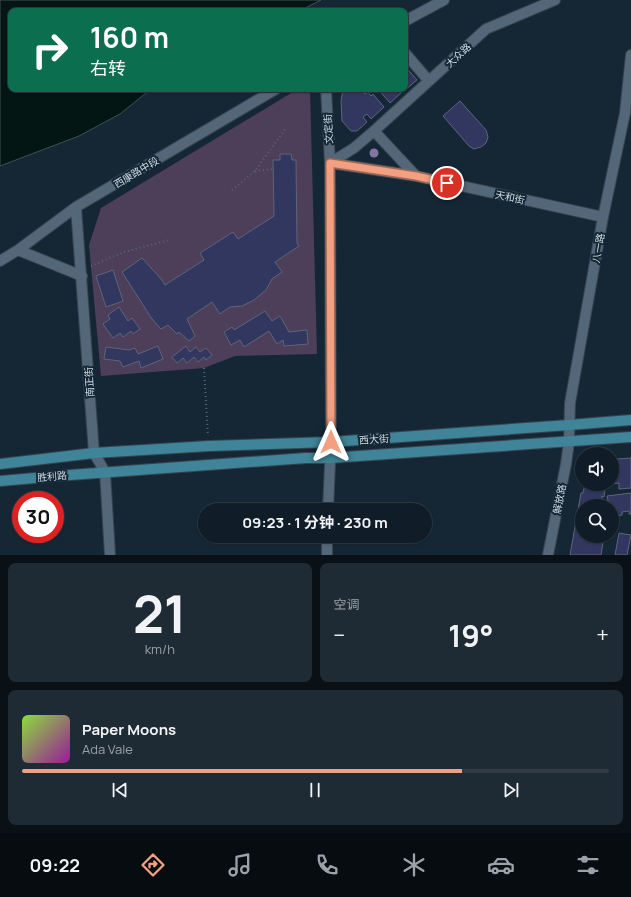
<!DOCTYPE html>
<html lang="zh">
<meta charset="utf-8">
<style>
body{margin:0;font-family:Manrope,"Noto Sans SC",sans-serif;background:#1e2a34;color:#f1f3f6;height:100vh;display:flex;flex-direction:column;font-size:15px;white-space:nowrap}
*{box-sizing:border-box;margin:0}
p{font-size:13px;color:#9ca2a8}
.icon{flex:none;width:22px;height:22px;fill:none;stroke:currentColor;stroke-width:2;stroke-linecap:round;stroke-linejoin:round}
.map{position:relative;height:555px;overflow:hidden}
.panel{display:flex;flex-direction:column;gap:8px;padding:8px;background:#091016;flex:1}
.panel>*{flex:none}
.banner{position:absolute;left:8px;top:8px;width:400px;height:84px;border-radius:8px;box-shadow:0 1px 3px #0004,0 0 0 1px #303b45;background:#0b6e4f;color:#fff;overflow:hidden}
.fabs{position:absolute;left:575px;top:447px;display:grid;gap:8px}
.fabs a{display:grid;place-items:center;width:44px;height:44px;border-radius:50%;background:#101d28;box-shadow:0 1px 3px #0004,0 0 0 1px #303b45;font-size:20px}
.speed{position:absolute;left:12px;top:491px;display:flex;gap:8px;font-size:20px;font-weight:700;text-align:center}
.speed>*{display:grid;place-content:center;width:52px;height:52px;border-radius:50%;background:#101d28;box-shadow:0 1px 3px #0004,0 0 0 1px #303b45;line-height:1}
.speed .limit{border:6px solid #d22;background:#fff;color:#111}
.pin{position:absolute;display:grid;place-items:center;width:34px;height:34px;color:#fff;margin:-17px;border:2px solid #fff;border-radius:50%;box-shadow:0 1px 4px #0007}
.me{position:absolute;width:44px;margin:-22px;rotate:0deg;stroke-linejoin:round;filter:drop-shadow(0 0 3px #0008)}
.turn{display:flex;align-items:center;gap:14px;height:84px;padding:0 16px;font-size:18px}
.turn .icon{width:52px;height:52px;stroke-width:2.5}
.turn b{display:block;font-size:28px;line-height:34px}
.big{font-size:30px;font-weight:700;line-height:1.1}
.panel .widget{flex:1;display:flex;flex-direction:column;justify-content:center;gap:6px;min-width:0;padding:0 14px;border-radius:8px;background:#1e2a34}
.panel .dial{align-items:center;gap:0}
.dial b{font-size:52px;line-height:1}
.song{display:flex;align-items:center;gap:12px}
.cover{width:48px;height:48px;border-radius:6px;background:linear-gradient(135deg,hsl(90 70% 55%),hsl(300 70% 35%))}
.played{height:4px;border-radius:2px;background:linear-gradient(90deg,#f2a081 75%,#303b45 75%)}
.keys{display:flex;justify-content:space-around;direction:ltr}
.heat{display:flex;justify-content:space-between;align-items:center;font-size:22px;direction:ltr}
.panel .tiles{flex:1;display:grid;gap:8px;grid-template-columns:1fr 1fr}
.widget:last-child{grid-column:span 2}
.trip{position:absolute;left:198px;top:503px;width:234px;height:40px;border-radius:20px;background:#101d28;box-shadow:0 1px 3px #0004,0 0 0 1px #303b45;font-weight:700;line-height:40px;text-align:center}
.menu{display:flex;height:64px;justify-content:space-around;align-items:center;background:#060c10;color:#9ca2a8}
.menu .icon{width:28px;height:28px}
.menu .current{color:#f2a081}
.menu b{font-size:18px;color:#f1f3f6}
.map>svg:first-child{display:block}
</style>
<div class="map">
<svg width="631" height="555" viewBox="0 0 631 555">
<rect width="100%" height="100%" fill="#152735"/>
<!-- green -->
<path fill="#4d3f5a" d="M298,89H310L317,354L235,356L204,368L101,376L89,245L101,208Z"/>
<!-- water -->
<path fill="#031613" stroke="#405152" d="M0,0H321L299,11H11V89H151L120,114L79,136L0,166Z"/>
<!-- building -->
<path fill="#31375e" stroke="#5f647a" d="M405,66L417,80L405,90L404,89H405Z
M343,89H365L362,91L365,94L368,92L371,96L373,94L384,107L371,119L367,114L363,117L367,122L357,131H351L342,121L341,101Z
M378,89H398L401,93L390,103Z
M460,101L486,130L488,137L486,143L481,147L474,149L469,146L443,116Z
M280,154H291L292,160H296L297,243L299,246L275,262L282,272L272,279L266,290L254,300L242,306L230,307L220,314L212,302L187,319L195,336L189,341L179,332L177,334L168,325L161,329L152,319L122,272L142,258L162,280L165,285L204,260L200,253L233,232L238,239L274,216L273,160H280Z
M113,270L123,301L106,307L96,276Z
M119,307L128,321L132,318L140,329L133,334L131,331L123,337L120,333L113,338L103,324L110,319L108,315Z
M265,311L272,321L280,316L289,332L307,330L308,344L284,346L283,340L277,344L269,331L244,347L240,340L231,345L224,332L232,327L234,330Z
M158,346L163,359L141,368L139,361L123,367L120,361L104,359L106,347L129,350L135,348L138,354Z
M186,346L190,352L196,347L200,352L206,348L212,355L206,360L204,357L198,362L194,357L187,363L183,358L177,363L172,357Z
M631,458V488L619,489V483L612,484V462H617V459Z
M585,484H611L605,490L604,497L602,496L601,506H582V536H604L601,555H570L581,493H583Z
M631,493V514H629V511L622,512V515L616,516L615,513H612V506H609L607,496Z
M619,533L631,535L627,555H615Z"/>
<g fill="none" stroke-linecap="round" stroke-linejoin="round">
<defs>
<path id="street" d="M405,21L444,0
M405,53L429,81
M326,89L330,163L331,442L328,510
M374,131L416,176
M330,163L354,148L374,131L486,29L555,0
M330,163L416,176L603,217
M76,207L94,453L105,472L110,555
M18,250L82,276
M0,261L18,250L76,207L276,89
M327,555V536
M548,555L566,464L569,442L570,403L603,217L625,113L631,55"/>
<path id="secondary" d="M0,464L94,453L209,446L331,442L569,425L631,420
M0,481L70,475L306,458H330L631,437"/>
</defs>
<!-- street casing -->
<use href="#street" stroke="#374450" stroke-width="12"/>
<!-- secondary casing -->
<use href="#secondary" stroke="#374450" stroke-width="12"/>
<!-- path -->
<path stroke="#576773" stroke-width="2" stroke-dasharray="1 3" stroke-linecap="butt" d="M255,171L273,169
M232,190L255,171L286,128
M91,266L124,252L169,240
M204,368L208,436"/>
<!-- street -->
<use href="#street" stroke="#536778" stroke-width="10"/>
<!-- secondary -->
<use href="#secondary" stroke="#3f8498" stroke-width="10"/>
</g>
<!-- trees -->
<circle fill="#8076a1" cx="374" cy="153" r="4.5"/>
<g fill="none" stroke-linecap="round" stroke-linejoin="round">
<defs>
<path id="route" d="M331,442L330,163L416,176L447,183"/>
</defs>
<!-- route casing -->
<use href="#route" stroke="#9d6854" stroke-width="10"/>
<!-- route -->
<use href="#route" stroke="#f2a081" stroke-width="7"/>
</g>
<g text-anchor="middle" stroke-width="4" stroke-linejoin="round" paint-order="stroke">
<!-- street labels -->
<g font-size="10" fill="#d0dce5" stroke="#152735">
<text transform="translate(458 55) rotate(-43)" y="4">大众路</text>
<text transform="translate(328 129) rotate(-93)" y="4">文定街</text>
<text transform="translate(136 172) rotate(-31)" y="4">西康路中段</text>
<text transform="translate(510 197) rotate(12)" y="4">天和街</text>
<text transform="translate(598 248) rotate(-80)" y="4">八一路</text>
<text transform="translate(89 382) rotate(-94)" y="4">南正街</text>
<text transform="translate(374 439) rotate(-4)" y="4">西大街</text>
<text transform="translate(52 476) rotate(-5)" y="4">胜利路</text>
<text transform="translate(559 499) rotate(-79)" y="4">解放路</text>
</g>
</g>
</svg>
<div class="fabs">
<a><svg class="icon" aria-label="sound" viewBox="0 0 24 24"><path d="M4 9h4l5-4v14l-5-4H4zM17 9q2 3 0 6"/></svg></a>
<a><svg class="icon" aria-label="search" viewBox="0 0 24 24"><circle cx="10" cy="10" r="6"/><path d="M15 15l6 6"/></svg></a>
</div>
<div class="speed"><div class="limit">30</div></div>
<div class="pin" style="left:447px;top:183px;background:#d93025"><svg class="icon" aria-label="arrive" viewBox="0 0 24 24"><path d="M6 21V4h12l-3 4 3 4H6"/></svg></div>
<svg class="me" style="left:331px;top:442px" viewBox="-20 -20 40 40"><path d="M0-17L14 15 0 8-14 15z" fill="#f2a081" stroke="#fff" stroke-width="4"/></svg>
<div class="trip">09:23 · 1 分钟 · 230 m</div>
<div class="banner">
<div class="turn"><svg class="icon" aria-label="right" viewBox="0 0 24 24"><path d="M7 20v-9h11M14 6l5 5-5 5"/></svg><div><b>160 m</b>右转</div></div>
</div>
</div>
<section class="panel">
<div class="tiles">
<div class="widget dial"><b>21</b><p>km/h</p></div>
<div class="widget"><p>空调</p>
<div class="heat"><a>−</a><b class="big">19°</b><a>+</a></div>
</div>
<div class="widget">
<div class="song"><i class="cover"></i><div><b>Paper Moons</b><p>Ada Vale</p></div></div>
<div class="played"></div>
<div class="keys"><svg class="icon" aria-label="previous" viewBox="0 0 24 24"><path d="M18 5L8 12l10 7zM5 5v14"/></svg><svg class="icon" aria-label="pause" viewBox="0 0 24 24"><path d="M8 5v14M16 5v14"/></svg><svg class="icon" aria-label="next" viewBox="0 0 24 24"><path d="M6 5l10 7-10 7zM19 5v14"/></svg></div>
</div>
</div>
</section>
<nav class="menu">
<b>09:22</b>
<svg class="icon current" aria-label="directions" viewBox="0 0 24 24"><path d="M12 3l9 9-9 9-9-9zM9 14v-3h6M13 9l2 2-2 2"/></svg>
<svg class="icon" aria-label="music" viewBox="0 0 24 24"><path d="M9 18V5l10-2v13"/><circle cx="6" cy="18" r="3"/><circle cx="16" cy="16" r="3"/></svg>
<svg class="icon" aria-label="phone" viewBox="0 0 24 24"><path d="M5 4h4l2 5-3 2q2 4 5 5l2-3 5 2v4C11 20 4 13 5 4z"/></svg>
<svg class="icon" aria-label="climate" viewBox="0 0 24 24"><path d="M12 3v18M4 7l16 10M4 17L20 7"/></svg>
<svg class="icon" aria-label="car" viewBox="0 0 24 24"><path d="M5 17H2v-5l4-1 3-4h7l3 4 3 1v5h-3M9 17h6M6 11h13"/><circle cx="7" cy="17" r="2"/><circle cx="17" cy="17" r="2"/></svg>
<svg class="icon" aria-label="filters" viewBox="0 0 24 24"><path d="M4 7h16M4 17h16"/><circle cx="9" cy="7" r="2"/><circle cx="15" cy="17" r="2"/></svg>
</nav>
